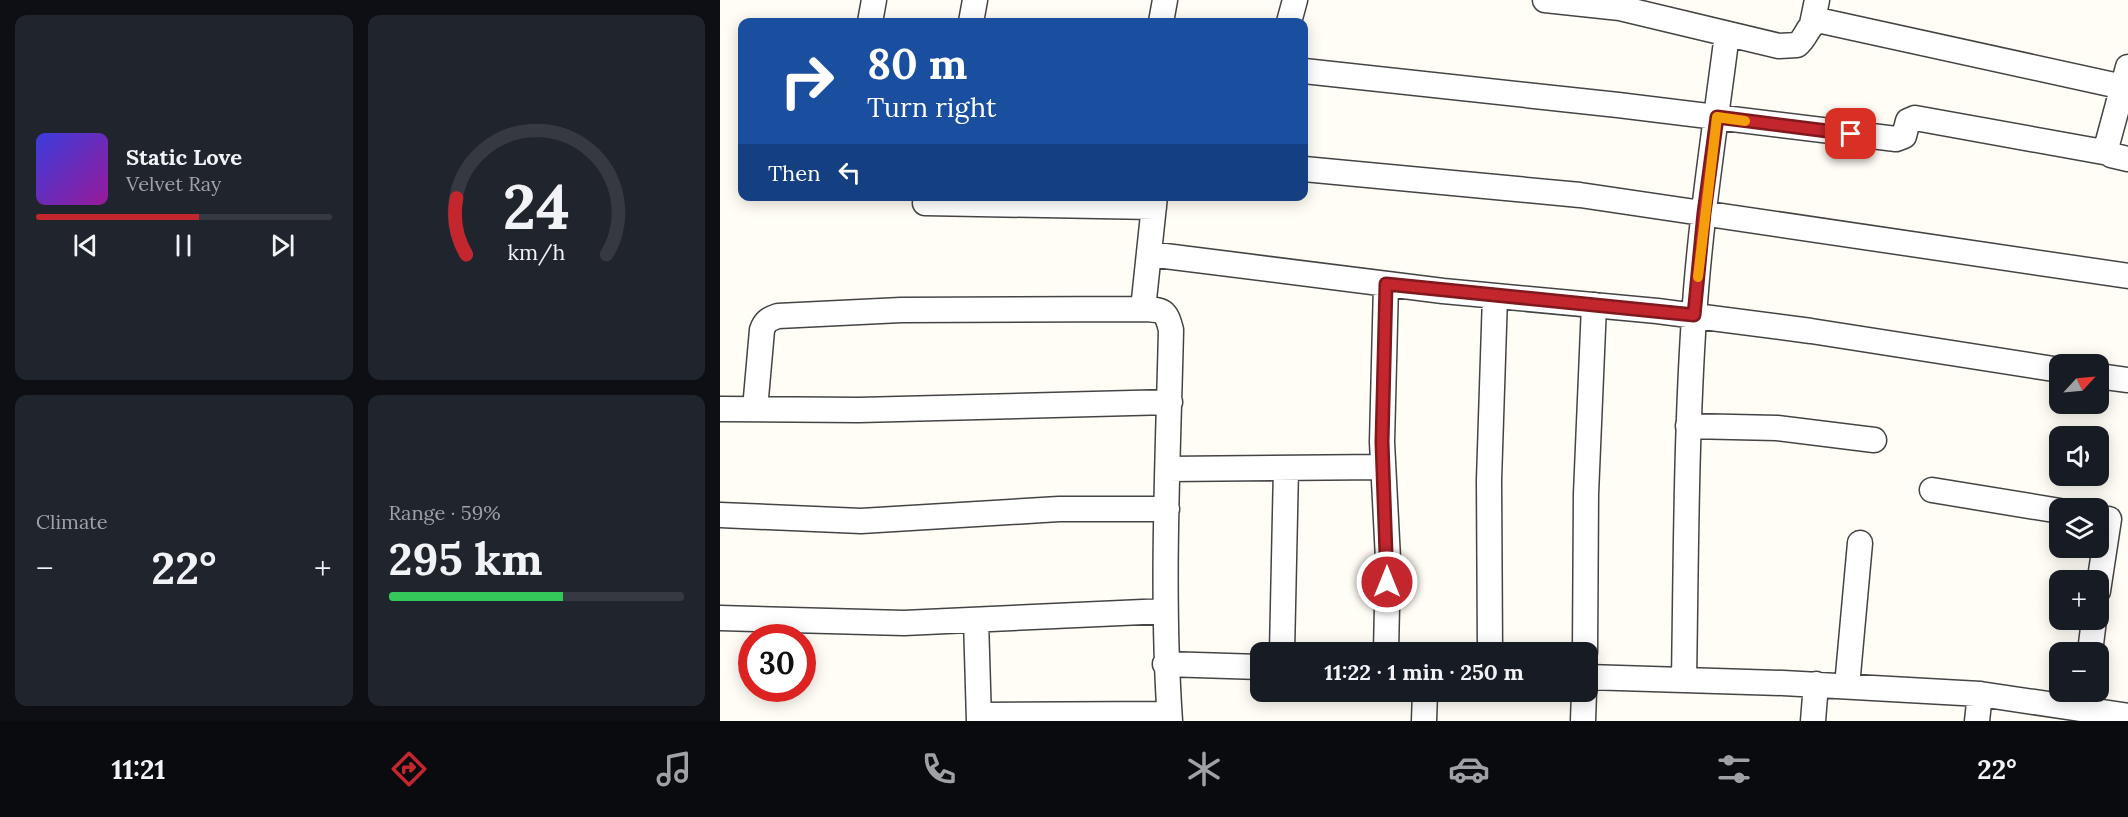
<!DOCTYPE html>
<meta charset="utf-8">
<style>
body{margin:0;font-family:Lora,serif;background:#20242c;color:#f1f3f6;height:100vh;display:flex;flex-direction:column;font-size:22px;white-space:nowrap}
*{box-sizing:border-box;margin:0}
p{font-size:20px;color:#9ea1a6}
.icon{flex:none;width:33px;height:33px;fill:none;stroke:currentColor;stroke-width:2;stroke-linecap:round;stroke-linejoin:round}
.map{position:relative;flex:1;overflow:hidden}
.details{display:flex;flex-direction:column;gap:15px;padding:15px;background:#0d0f14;width:720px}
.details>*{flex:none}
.hud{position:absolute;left:18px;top:18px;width:570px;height:183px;border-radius:12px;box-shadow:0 3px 15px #0003;background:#1a4fa0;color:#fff;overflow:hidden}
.needle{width:39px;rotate:64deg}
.controls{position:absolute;left:1329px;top:354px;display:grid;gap:12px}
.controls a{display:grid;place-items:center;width:60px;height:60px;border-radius:12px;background:#171b24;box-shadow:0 3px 15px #0003;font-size:30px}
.speed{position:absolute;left:18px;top:624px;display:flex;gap:12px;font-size:30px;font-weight:700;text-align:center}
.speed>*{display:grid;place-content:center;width:78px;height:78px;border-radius:50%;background:#171b24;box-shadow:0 3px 15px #0003;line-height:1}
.speed .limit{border:9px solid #d22;background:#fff;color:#111}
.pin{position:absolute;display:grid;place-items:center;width:51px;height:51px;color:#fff;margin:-26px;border-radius:12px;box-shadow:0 3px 9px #0006}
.me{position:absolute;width:66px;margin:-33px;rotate:0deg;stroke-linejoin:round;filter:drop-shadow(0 0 4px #0008)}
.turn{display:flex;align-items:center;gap:21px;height:126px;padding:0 30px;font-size:27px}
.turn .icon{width:78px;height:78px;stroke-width:2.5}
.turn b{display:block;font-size:42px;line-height:51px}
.then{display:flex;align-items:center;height:57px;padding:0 30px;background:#0003;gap:12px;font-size:22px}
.big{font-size:45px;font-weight:800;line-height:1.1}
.details .widget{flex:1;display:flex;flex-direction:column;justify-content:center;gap:9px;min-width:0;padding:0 21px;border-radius:12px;background:#20242c}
.details .dial{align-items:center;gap:0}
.dial svg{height:156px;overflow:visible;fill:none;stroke:#363941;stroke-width:7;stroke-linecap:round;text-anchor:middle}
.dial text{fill:#f1f3f6;stroke:none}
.song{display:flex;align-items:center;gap:18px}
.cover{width:72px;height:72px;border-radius:9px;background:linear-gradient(135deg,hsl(240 70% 55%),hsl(300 70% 35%))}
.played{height:6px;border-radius:3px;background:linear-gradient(90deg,#c4262e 55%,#363941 55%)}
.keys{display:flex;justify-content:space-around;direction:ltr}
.heat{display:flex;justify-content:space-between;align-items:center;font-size:33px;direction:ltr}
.charge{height:9px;border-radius:4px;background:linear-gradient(90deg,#34c759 59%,#363941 0)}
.details .tiles{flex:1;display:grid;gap:15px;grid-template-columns:repeat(2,1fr)}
.trip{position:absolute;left:530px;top:642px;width:348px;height:60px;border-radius:12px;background:#171b24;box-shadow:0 3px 15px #0003;font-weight:800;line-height:60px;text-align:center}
.menu{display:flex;height:96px;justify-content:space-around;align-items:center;background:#090b0e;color:#9ea1a6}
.menu .icon{width:42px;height:42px}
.menu .on{color:#c4262e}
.menu b{font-size:27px;color:#f1f3f6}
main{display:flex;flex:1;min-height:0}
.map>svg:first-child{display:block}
</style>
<main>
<section class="details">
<div class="tiles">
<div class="widget">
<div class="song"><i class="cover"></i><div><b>Static Love</b><p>Velvet Ray</p></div></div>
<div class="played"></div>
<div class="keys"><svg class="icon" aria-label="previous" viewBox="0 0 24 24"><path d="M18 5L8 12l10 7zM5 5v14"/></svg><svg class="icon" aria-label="pause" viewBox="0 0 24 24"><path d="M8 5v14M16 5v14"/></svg><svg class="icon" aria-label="next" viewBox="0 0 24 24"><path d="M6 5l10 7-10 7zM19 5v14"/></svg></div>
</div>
<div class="widget dial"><svg viewBox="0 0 100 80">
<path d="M14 69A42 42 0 1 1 86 69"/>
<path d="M14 69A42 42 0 0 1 9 40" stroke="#c4262e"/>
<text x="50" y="56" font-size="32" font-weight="700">24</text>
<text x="50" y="72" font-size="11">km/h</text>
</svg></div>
<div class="widget"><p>Climate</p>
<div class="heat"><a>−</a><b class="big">22°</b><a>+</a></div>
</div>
<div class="widget"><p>Range · 59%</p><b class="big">295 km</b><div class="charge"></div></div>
</div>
</section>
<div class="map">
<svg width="1408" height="721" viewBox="0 0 1408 721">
<rect width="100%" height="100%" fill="#fffdf5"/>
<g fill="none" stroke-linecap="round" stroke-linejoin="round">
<defs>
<path id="minor" d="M825,0L900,8L1059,46L1077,45C1088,37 1087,22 1102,21L1408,88
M150,22L154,0
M251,22L255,0
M441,22L445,0
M569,22L575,0
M1092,24L1097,0
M1408,67L1387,145L1391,155L1408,159
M584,71L898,105L1176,139L1184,136L1188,121L1195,118L1389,153
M584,169L860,195L1408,276
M435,196L423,309C443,310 446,310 451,330C448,460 441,591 450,721
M205,203L434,207
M429,254L723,291L937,311L1091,331L1340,370
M666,284L662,442L668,559L666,652
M1378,376L1408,380
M0,409L139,410L450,402
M35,409L42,330C45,321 49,319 58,316L181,310L423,309
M968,426L1057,428L1154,440
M448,469L663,467
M1212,490L1340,511
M0,515L141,521L339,509H447
M1378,591L1389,519
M0,618L184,623L445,611
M256,620L259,721
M562,652L566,468
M770,652L769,480L775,296
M865,652L866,494L874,305
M1370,652L1374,620
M445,664L540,667
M867,677L1063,683L1260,694L1408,716
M964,680C966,559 966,438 974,318C980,223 995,128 1007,34
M1127,686L1140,543
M259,715L449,714
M704,721L705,692
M863,721L864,692
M1093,721L1096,684
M1257,721L1260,694"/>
</defs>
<!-- minor casing -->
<use href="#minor" stroke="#444" stroke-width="27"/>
<!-- minor -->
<use href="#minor" stroke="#fff" stroke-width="24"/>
</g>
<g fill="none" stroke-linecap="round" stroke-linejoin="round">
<defs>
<path id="route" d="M667,582L662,442L666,284L974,315L984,213L997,117L1131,134"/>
</defs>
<!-- route casing -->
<use href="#route" stroke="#7f191e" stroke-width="15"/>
<!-- route -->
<use href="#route" stroke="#c4262e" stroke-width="10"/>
<!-- slow -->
<path stroke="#f59e0b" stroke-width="10" d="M978,277L997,117L1025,121"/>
</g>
</svg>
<div class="controls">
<a><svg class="needle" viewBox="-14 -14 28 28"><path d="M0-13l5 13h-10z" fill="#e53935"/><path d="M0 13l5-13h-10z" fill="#9ea1a6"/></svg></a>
<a><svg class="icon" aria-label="sound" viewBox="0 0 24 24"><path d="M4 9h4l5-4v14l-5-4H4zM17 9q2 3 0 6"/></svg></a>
<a><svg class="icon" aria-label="layers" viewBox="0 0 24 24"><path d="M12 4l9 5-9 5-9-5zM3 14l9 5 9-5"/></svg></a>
<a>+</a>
<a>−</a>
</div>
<div class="speed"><div class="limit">30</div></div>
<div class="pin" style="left:1131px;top:134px;background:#d93025"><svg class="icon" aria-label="arrive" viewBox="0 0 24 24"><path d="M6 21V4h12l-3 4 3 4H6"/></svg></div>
<svg class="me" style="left:667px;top:582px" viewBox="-20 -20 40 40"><circle r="17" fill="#c4262e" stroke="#fff" stroke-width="3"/><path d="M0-11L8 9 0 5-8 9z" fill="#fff"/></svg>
<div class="trip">11:22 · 1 min · 250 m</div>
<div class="hud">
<div class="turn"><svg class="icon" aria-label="right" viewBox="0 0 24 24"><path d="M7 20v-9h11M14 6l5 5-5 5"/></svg><div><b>80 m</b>Turn right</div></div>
<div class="then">Then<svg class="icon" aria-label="left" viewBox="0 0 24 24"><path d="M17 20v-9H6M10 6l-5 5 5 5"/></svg></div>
</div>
</div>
</main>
<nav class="menu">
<b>11:21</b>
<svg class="icon on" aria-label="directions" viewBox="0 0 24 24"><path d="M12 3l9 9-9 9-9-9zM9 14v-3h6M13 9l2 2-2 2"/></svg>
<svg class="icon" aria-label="music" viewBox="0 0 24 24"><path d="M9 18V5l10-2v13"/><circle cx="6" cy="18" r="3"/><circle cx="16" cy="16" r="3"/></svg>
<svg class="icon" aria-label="phone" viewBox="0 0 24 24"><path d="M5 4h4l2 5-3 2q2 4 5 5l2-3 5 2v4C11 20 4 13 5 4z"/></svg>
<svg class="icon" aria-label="climate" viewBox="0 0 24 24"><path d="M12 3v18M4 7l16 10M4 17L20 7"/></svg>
<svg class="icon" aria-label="car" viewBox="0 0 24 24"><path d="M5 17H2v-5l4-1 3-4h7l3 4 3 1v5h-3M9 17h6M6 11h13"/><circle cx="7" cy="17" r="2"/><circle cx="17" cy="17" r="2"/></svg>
<svg class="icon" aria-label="filters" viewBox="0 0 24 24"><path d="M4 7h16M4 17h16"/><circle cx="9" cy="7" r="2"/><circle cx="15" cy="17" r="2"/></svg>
<b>22°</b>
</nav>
